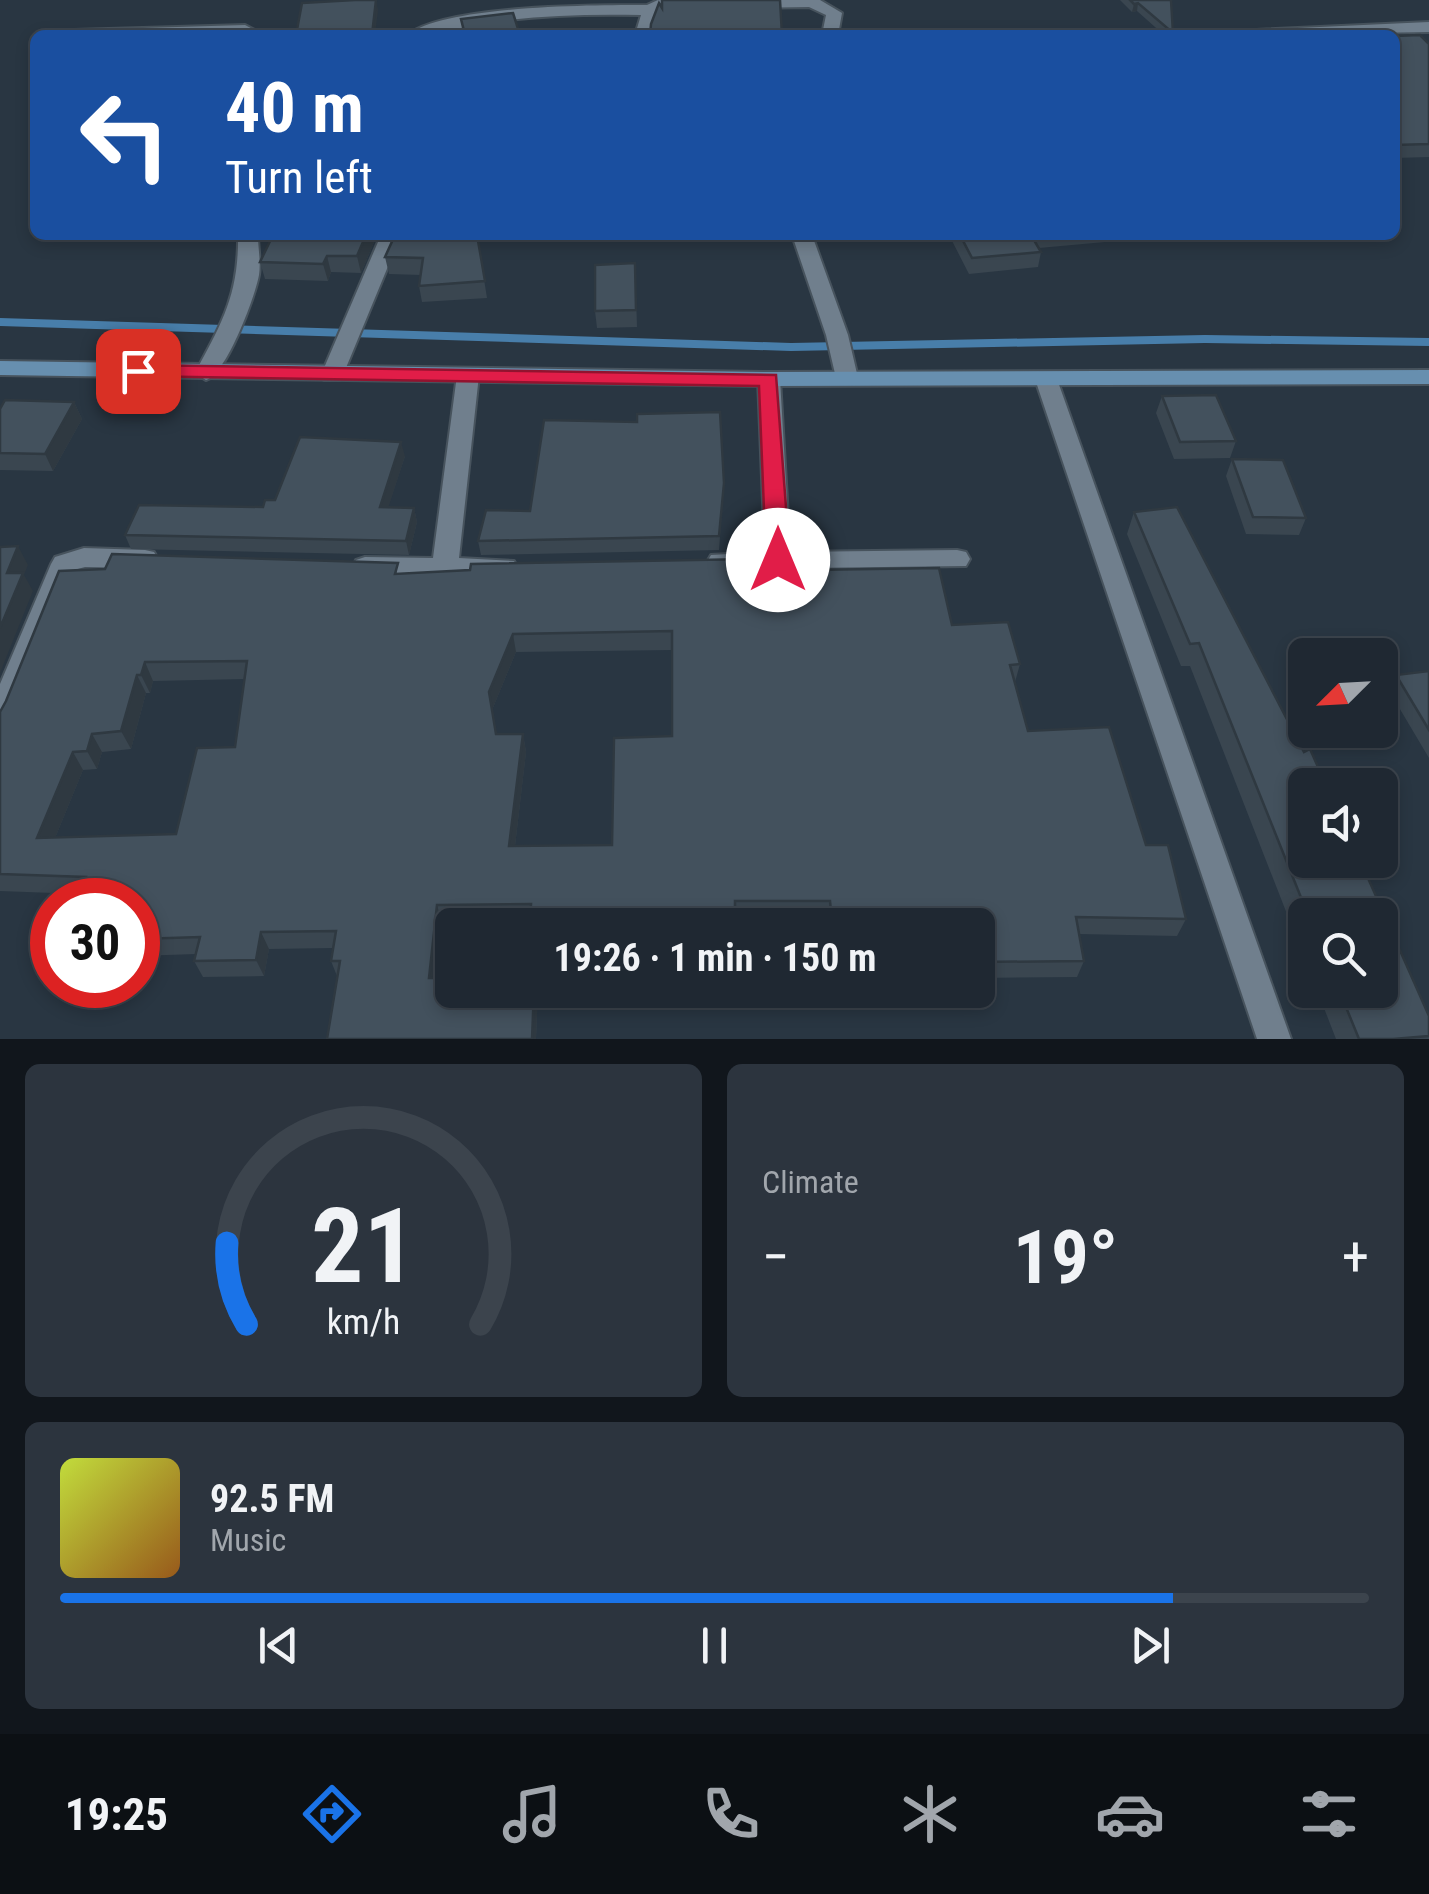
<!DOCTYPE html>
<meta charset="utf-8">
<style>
body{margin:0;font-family:"Roboto Condensed",sans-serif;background:#2c343e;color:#f1f3f6;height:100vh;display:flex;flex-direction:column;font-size:38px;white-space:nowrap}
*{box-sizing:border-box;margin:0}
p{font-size:32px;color:#a1a6ac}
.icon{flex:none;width:55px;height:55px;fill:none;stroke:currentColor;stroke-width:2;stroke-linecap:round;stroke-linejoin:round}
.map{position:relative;height:1039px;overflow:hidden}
.side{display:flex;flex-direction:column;gap:25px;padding:25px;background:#11161c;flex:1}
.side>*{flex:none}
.guide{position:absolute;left:30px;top:30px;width:1370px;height:210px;border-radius:15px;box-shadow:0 5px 15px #0003,0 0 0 2px #3c444d;background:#1a4fa0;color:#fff;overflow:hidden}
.needle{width:65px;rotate:246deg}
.fabs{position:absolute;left:1288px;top:638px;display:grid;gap:20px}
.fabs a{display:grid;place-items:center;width:110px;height:110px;border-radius:15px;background:#1f2832;box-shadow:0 5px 15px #0003,0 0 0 2px #3c444d;font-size:50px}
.speed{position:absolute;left:30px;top:878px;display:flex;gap:20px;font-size:50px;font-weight:700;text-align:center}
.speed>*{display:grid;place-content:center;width:130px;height:130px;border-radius:50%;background:#1f2832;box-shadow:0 5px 15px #0003,0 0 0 2px #3c444d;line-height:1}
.speed .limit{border:15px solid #d22;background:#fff;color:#111}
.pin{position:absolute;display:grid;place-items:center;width:85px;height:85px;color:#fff;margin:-42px;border-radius:20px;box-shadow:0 5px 15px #0006}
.me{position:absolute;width:110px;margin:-55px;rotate:0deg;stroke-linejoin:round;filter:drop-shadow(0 0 8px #0008)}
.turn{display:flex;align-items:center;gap:35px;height:210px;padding:0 30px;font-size:45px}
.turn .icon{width:130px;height:130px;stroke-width:2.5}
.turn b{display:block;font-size:70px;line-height:85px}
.big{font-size:75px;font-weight:700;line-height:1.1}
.side .tile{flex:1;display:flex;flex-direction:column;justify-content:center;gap:15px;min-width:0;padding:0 35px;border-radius:15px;background:#2c343e}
.side .dial{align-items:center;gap:0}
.dial svg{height:260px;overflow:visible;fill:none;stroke:#3c444d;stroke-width:7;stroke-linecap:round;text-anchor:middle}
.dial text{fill:#f1f3f6;stroke:none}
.song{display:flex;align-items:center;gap:30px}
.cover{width:120px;height:120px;border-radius:15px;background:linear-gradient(135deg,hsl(70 70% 55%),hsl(30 70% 35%))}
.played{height:10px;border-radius:5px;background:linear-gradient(90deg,#1a73e8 85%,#3c444d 85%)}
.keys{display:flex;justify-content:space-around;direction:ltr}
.heat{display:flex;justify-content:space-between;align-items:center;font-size:55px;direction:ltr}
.side .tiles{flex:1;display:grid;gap:25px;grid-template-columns:1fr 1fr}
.tile:last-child{grid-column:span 2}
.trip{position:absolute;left:435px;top:908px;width:560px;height:100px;border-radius:15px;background:#1f2832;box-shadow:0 5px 15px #0003,0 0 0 2px #3c444d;font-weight:700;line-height:100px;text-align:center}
.tabs{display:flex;height:160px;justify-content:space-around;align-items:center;background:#0c1014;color:#a1a6ac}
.tabs .icon{width:70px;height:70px}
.tabs .active{color:#1a73e8}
.tabs b{font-size:45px;color:#f1f3f6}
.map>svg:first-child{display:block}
</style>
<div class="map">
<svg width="1429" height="1039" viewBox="0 0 1429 1039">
<rect width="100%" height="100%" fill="#293642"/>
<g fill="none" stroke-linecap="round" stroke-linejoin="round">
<!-- stream -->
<path fill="#487eaa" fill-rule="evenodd" d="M0,318L791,343L1205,335L1429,338V346L1205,343L791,351L0,326Z"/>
<defs>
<path id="street" d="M658,0L675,2L657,13L651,35H635L641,15C594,14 546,15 499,21C468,25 438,35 407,35C446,5 595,5 647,5Z
M739,0H820L842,13L838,35H822L826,15L809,7L745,8L739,6Z
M1429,22V32L1248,35L1256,30Z
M245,25L264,35H66L74,30Z
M238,235H258C258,248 261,262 259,275C255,297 226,375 206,380L195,373C222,323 239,294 238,235Z
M381,235H401L343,375L340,380H324L321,375Z
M792,235H812L848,335L858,378L855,383L847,385L836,378L826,335Z
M468,368L479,375L459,558L514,561L518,568L514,575L505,578L356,574L352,567L356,560L365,557L433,558L457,375Z
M769,372L780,379L790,552L957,550L966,552L970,559L966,566L711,569L707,562L711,555L765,552L758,379Z
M1046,372L1057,379L1291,1039H1257L1035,379Z
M84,548L145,550L154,552L158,559L154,566L145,568L85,567L74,570L14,718L10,726L0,730V684L51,564L55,557Z"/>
<path id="secondary" d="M0,361L769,372L1429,370V384L769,386L0,375Z"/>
</defs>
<!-- street casing -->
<use href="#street" stroke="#47535d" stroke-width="4"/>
<!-- secondary casing -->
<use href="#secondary" stroke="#47535d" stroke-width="4"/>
<!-- street -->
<use href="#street" fill="#707f8d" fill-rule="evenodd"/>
<!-- secondary -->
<use href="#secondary" fill="#678faf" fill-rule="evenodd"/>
</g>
<!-- wall -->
<path fill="#3a4650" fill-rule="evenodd" d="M1120,0H1171L1172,35H1164L1137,11L1132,12Z
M1395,36L1429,44V157L1395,158Z
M273,235H377L361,273L331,272L328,281L265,279L260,262Z
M477,235L487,298L422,302L419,286L421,275L389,274L385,257Z
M949,235H1149V238L1039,248L1041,252L1038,267L969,274Z
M635,263L637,327L597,328L595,311Z
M1162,396L1236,441L1230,458L1174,459L1156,413Z
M74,402L82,419L53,471L0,470V409Z
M405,456L388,507L414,508L417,522L409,555L131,549L125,535L263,507L275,500Z
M1232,459L1306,518L1299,535L1246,534L1226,476Z
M724,483L719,550L481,555L478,541L530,511Z
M1177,507L1304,752L1310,749L1326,785H1305V860H1360L1429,1016V1039H1336L1317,990H1380V915H1305V960L1190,666H1181L1127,534L1134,512Z
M754,571L952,625L1020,664L1015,682L1028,731L1146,845L1186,919L1177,936L1079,934L1084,961L1077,977L978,978V925H829L828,918L442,922L436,978L538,990L536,1039H327L337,976L331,961L333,948L269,949L264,976L203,977L194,961L196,954L138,956V900L81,894L0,891V712L400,573ZM672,650V736L612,845L515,846L526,752L523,734H496L492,710L516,652ZM245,679L235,747L176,834L55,838L83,770L97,769L102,752L131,749L146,693H150L153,681Z
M1429,671V758L1388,689L1396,675Z"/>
<!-- shaded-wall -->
<path fill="#2f3941" d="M376,0L378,10L375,35H372Z
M1138,3L1137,11L1132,12L1134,4Z
M366,235H377L361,273L357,256Z
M327,256L331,272L328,281L323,264Z
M74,402L82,419L53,471L45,454Z
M401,442L405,456L384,521L380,507Z
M414,508L417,522L409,555L406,541Z
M18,546L28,565L24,575L33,591L0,673V628L7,573Z
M513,634L516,652L492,710L489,692Z
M145,662L153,681L150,693L141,675Z
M137,675L146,693L131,749L121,731Z
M92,734L102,752L97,769L87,751Z
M523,734L526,752L513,863L509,846Z
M73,752L83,770L48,855L37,838Z
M437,905L442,922L434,994L429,978Z
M261,932L269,949L264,976L256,960Z
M534,990H538L536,1039H532Z"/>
<!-- building -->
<path fill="#43515d" stroke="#2f3941" stroke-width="2.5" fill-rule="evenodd" d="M355,0H376L372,35H296L302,3Z
M663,0H780L782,35H650L651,24L659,3L662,8V1Z
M1130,0H1171L1173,33L1138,3L1134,4Z
M513,13L520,35H465L461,19Z
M1030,31L1032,35L936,34Z
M1420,35L1429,44V144L1395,145V36Z
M273,235H366L357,256H327L323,264L260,262Z
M395,235H477L485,281L419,286L423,258L385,257Z
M960,235H1031L1041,252L972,258Z
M635,263L636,310L595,311V265Z
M1216,395L1236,441L1180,442L1162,396Z
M5,400L74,402L45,454L0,453V409Z
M720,412L724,483L719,536L478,541L486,510L530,511L544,420L637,422V414Z
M300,437L401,442L380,507L414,508L406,541L125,535L139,505L263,507L265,500H275Z
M1232,459L1283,460L1306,518L1253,517Z
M1177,507L1304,752L1310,749L1326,785H1305V860H1360L1429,1016V1036L1393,1039H1359L1339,990H1380V915H1308L1199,643L1190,644L1134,512Z
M18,546L7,573H23L0,628V547Z
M112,554L398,563L395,574L470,570L471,564L753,559L754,571L939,568L952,625L1008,622L1020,664L1010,665L1028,731L1109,727L1146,845H1168L1186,919L1076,917L1084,961L978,962V925H869L867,910L831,911L830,901H735V925H530L531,904L437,905L429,978H452V990H534L532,1039H327L340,961H331L336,931L261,932L256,960L194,961L200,937L138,939V900H80L86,877L0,874V712L6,701L59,571L105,569ZM672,631V736L614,738L612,845L509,846L523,734H496L489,692L513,634ZM247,661L235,747L197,748L176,834L37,838L73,752L87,751L92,734L121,731L137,675H141L145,662Z
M1429,671V730L1396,675Z"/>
<!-- route -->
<path fill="#e11d48" stroke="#92132f" stroke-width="2.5" d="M138,365L776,375L790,560L778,569L766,560L759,386L131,376L128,371Z"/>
</svg>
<div class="fabs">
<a><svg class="needle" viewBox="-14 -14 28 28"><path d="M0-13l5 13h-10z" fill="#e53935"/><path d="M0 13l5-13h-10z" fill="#a1a6ac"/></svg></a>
<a><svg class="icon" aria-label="sound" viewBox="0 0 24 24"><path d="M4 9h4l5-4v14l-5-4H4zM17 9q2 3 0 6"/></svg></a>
<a><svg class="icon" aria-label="search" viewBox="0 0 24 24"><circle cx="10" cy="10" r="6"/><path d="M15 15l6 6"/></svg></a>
</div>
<div class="speed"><div class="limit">30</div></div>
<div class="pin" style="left:138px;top:371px;background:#d93025"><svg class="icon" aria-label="arrive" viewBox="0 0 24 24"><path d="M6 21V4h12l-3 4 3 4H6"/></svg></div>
<svg class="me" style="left:778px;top:560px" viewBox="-20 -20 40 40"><circle r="19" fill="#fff"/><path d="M0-13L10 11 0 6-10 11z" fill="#e11d48"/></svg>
<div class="trip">19:26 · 1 min · 150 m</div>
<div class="guide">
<div class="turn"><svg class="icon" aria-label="left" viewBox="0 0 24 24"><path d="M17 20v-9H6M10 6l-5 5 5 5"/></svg><div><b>40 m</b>Turn left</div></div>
</div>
</div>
<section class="side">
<div class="tiles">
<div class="tile dial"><svg viewBox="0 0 100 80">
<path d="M14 69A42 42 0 1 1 86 69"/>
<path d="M14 69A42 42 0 0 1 8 44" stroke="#1a73e8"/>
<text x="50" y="56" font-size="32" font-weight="700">21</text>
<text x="50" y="72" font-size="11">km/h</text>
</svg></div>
<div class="tile"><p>Climate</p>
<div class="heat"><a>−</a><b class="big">19°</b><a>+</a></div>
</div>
<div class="tile">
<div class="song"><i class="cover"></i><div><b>92.5 FM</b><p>Music</p></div></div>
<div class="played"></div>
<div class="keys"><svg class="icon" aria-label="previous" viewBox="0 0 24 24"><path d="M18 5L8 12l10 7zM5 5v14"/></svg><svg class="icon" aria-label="pause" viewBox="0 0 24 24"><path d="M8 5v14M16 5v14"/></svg><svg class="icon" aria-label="next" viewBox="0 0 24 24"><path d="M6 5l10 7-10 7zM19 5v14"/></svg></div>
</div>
</div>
</section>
<nav class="tabs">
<b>19:25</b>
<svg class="icon active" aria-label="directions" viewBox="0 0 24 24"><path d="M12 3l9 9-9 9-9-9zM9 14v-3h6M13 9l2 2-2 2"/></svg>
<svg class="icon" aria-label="music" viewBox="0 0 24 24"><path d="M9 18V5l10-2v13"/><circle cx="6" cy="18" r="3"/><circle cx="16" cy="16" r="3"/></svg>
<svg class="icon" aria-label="phone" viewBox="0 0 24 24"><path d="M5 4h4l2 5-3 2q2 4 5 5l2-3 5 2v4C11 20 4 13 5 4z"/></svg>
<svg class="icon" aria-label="climate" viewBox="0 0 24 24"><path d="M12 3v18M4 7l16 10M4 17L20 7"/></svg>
<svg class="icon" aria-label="car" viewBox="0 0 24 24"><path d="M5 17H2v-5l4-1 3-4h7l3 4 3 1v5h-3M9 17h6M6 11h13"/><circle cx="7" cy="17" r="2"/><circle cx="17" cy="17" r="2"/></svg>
<svg class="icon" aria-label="filters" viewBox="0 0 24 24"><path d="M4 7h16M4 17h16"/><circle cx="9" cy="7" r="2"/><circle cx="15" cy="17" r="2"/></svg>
</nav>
